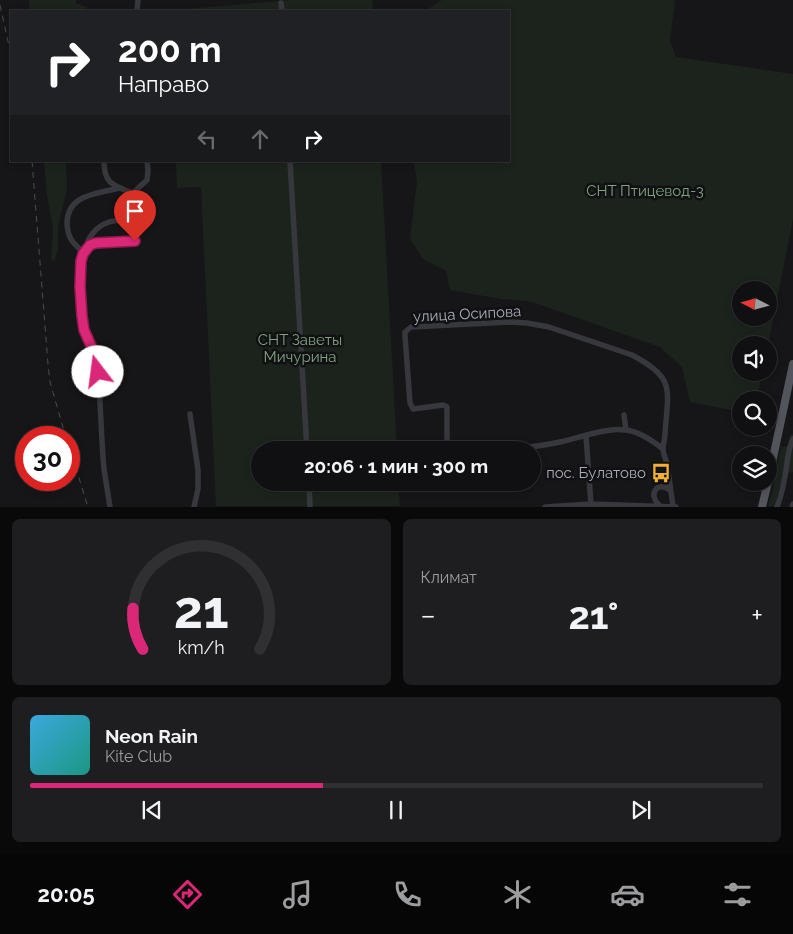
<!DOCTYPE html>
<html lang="ru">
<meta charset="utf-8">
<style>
body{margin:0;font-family:Raleway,sans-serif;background:#1e1e20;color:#f1f3f6;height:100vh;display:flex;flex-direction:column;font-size:19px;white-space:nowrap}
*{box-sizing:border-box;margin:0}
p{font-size:16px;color:#9c9d9f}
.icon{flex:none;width:28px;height:28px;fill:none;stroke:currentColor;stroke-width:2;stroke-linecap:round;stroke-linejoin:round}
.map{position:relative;height:507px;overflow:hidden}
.drawer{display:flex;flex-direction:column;gap:12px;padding:12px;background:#09090a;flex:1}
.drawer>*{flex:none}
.banner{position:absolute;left:10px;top:10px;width:500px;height:152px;border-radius:0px;box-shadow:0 2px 8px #0003,0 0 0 1px #303032;background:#202124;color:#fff;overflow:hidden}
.needle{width:32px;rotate:276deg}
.tools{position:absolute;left:732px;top:281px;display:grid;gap:10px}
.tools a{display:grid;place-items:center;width:45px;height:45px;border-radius:50%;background:#101012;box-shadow:0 2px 8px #0003,0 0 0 1px #303032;font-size:25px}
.speed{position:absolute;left:15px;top:426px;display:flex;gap:10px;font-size:25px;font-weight:700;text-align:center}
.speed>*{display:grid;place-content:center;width:65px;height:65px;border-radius:50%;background:#101012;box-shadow:0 2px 8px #0003,0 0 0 1px #303032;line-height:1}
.speed .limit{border:8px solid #d22;background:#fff;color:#111}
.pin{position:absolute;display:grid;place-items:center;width:42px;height:42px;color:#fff;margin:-51px -21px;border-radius:50% 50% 50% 0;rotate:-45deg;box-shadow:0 0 5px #0007}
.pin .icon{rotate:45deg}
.me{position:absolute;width:55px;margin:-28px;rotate:345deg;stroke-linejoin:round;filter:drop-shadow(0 0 4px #0008)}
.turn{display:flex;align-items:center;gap:18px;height:105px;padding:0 25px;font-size:22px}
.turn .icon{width:65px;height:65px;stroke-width:2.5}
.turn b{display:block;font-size:35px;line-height:42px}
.lanes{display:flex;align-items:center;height:48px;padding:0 25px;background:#0003;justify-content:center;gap:25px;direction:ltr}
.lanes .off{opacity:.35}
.big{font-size:38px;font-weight:700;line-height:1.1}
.drawer .card{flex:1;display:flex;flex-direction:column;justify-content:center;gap:8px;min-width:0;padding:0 18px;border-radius:8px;background:#1e1e20}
.drawer .dial{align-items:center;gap:0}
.dial svg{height:130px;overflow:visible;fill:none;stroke:#303032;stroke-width:7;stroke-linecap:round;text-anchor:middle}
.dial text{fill:#f1f3f6;stroke:none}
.song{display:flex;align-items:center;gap:15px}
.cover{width:60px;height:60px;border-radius:8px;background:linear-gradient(135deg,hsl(200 70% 55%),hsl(170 70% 35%))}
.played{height:5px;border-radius:2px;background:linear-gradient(90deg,#db2777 40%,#303032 40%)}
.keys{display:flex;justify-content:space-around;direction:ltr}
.heat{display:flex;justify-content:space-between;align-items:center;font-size:28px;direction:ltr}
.drawer .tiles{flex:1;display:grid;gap:12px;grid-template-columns:1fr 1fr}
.card:last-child{grid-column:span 2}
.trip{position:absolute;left:251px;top:441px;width:290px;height:50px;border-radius:25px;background:#101012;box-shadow:0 2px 8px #0003,0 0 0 1px #303032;font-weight:700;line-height:50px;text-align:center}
.menu{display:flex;height:80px;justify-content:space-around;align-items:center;background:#060607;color:#9c9d9f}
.menu .icon{width:35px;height:35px}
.menu .current{color:#db2777}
.menu b{font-size:22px;color:#f1f3f6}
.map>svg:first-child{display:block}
</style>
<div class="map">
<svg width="793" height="507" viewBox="0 0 793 507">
<rect width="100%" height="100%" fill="#161618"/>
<!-- green -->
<path fill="#1c231d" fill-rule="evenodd" d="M29,0H76V3L87,7L84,11H30Z
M290,0H372L373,11H166Z
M442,0H675L670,41L676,57L793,74V219L768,345H741V372L762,373L757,400H741V412L690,402L682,367L660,347L535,303L527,301L501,299L450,290L446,271L423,259L410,239L417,182L414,161H509V11H425ZM741,290H769V318H741Z
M44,161H66L67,189L59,222L58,231V249L54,262L51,259L53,229L47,195Z
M176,161H381L397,450H260V482L398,483L400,506H216L201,187L177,188Z
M793,434V472L783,474L775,506L768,507L776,476L779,454L782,447H787L788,448L790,435Z"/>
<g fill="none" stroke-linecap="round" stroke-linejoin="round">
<!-- minor -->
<path stroke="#37383d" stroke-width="5.5" d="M281,3L282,11
M137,11L138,0
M104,161C104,186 115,185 134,194
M290,161L307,450
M87,247C87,241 89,238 93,233C104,219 117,221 133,219
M84,253C73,243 68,239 67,224C67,194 97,194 119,188
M190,414L198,470V489L194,507
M624,415L626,430
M586,436L591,504
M451,450L447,447V407L443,405L413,409L410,403L405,336V332L411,327L511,322L527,323L549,327L632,355C676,378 668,389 665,434C665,439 663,444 663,449C663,454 666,459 667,464C669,478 671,492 673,506
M491,450C514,449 537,447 560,442C579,438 607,427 625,430C638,431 653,441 663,449
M309,482L310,507
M660,506C647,495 657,480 670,490
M110,507C108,494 106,481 104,469C101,437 101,406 98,374C97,358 89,345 84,331C80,315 77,262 86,248C89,245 92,244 96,243L135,241L132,198L135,191L147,180L148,170L147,161
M545,507L591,504L676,507
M777,507C783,492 785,478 787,463C788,455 789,446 793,439
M792,507L793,504"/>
<!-- major -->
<path stroke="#53555c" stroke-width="8" d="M769,477L793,364
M762,507L768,482"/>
<!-- rail -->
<path stroke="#4a4c52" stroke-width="1" stroke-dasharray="6 5" stroke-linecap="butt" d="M0,5L11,55
M32,161L48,364L50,382L66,438
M69,446L88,507"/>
</g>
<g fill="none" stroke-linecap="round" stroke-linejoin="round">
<defs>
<path id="route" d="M98,372L92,348L84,330L82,316L80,287L81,261L83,254L90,245L96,243L135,241"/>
</defs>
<!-- route casing -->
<use href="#route" stroke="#8e194d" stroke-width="12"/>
<!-- route -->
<use href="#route" stroke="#db2777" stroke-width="9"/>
</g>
<!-- icons -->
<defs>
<symbol id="bus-bare" viewBox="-9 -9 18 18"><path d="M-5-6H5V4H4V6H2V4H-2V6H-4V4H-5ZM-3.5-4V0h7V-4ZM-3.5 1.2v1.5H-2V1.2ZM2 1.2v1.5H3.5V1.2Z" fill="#f2b134" stroke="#111113" stroke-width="2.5" paint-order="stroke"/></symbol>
</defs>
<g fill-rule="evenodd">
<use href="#bus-bare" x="647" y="459" width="28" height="28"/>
</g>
<g text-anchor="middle" stroke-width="5" stroke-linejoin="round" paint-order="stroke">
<!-- park labels -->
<g font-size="15" fill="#7fa381" stroke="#111113">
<text x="645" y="196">СНТ Птицевод-3</text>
<text x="300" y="345">СНТ Заветы<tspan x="300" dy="17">Мичурина</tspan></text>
</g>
<!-- street labels -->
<g font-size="15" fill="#a8adb8" stroke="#111113">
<text transform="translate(467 314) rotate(-3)" y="5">улица Осипова</text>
</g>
<!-- poi labels -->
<g font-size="15" fill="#a8adb8" stroke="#111113" text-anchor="end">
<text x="646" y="478">пос. Булатово</text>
</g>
</g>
</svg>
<div class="tools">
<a><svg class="needle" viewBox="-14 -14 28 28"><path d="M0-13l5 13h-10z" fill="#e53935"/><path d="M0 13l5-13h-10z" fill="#9c9d9f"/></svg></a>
<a><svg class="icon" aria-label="sound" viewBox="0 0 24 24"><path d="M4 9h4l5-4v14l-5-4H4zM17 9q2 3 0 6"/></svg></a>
<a><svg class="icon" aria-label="search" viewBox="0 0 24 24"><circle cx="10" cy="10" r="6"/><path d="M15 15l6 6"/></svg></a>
<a><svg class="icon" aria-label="layers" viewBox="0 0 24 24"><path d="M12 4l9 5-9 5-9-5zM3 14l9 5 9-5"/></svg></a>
</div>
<div class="speed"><div class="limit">30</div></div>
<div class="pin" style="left:135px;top:241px;background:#d93025"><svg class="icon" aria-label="arrive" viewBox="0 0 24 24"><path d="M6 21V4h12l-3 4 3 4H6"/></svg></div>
<svg class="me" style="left:98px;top:372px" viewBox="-20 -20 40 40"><circle r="19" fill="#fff"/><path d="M0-13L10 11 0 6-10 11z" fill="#db2777"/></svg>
<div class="trip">20:06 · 1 мин · 300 m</div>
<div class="banner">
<div class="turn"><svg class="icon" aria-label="right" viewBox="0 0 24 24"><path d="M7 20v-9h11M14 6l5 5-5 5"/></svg><div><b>200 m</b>Направо</div></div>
<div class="lanes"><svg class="icon off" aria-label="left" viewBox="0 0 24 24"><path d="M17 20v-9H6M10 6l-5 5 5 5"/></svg><svg class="icon off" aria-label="ahead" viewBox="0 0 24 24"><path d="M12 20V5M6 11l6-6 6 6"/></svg><svg class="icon" aria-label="right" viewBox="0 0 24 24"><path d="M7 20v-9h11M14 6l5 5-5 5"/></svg></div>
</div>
</div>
<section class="drawer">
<div class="tiles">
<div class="card dial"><svg viewBox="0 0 100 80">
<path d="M14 69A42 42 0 1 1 86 69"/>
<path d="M14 69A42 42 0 0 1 8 44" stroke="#db2777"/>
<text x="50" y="56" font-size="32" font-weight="700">21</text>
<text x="50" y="72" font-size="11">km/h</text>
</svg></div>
<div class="card"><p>Климат</p>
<div class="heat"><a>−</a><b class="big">21°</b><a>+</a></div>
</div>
<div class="card">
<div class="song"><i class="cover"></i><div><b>Neon Rain</b><p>Kite Club</p></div></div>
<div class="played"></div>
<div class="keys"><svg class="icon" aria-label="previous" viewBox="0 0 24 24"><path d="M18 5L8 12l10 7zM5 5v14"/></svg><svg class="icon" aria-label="pause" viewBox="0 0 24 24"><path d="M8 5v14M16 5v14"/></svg><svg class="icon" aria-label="next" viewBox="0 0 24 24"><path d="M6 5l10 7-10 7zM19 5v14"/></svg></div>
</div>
</div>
</section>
<nav class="menu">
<b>20:05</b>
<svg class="icon current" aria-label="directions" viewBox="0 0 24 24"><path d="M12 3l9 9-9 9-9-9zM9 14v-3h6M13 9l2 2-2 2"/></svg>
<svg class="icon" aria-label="music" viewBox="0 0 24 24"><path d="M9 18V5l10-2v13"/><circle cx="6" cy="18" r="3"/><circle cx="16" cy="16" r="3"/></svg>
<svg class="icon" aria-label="phone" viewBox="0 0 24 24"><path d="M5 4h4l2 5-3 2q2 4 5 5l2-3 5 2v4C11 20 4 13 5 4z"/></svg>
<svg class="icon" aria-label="climate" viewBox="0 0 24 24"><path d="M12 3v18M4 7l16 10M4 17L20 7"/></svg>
<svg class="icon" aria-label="car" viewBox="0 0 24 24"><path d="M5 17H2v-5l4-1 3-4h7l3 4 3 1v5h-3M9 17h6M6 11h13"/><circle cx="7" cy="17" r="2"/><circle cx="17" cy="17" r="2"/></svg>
<svg class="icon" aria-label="filters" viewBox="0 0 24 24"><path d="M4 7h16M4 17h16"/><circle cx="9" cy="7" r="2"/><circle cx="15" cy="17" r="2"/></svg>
</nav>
